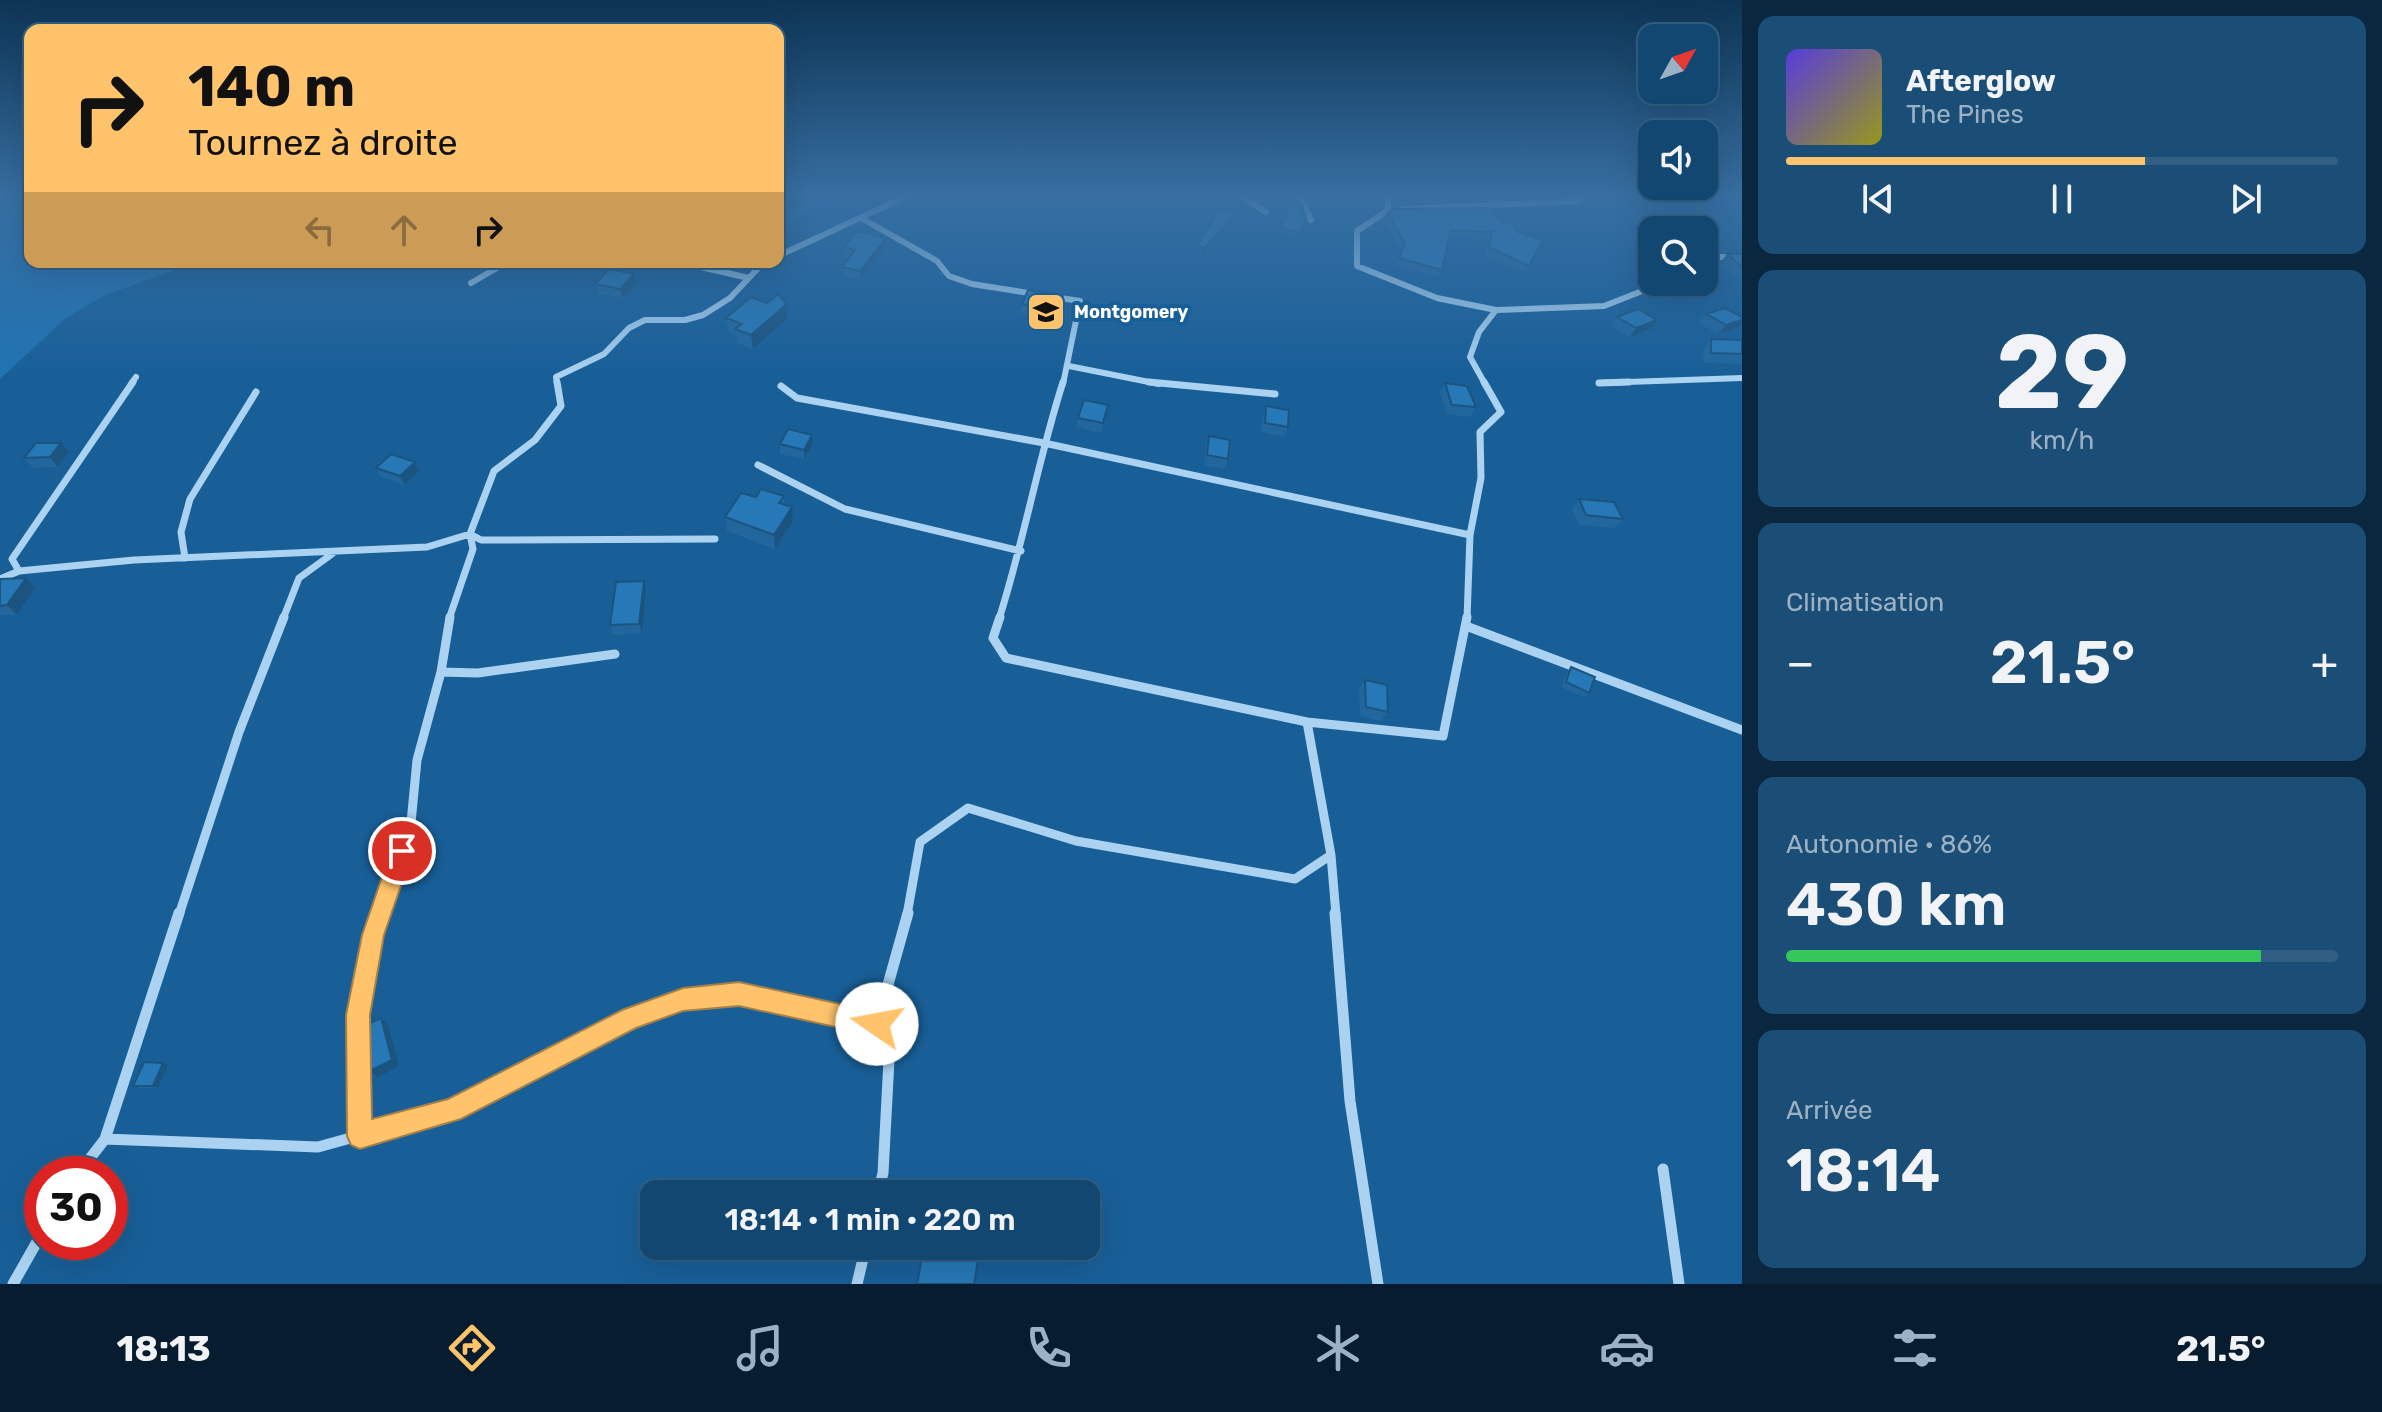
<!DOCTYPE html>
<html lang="fr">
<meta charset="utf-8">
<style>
body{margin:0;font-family:Rubik,sans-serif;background:#1b4e77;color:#f1f3f6;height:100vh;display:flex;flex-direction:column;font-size:30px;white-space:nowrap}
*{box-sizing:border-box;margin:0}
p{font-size:26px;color:#9cb2c4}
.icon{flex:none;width:44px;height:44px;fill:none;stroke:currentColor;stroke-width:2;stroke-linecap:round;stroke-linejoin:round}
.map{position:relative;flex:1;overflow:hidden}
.sheet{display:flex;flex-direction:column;gap:16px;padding:16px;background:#0a273f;width:640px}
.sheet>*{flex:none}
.hud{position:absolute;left:24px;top:24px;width:760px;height:244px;border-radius:16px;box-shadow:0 8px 32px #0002,0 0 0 2px #315f84;background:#ffc36c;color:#111;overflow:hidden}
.needle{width:52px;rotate:50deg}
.controls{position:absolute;left:1638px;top:24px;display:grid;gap:16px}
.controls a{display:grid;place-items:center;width:80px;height:80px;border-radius:16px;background:#124772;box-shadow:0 8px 32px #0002,0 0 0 2px #315f84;font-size:40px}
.speed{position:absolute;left:24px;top:1156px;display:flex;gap:16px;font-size:40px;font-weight:700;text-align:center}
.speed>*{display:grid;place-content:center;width:104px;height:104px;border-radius:50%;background:#124772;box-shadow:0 8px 32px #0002,0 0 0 2px #315f84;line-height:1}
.speed .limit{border:12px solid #d22;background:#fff;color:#111}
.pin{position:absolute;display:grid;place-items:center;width:68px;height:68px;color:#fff;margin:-34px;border:4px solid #fff;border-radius:50%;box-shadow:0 2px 8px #0007}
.me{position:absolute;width:88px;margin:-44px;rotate:282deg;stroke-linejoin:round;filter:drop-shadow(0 0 6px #0008)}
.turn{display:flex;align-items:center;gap:28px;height:168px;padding:0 32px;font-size:36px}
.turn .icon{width:104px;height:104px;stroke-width:2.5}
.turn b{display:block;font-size:56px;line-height:68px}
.lanes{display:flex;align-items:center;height:76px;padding:0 32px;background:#0003;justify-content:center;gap:40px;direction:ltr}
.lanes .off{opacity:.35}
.big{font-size:60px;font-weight:600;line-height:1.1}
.sheet .tile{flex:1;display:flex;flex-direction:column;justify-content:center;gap:12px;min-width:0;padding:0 28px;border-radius:16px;background:#1b4e77}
.sheet .dial{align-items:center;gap:0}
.dial b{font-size:104px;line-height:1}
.song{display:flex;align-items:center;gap:24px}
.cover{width:96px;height:96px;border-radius:12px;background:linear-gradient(135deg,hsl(250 70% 55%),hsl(60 70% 35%))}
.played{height:8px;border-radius:4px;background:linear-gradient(90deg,#ffc36c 65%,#315f84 65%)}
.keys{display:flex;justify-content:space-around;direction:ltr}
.heat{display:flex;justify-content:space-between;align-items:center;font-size:44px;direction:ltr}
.charge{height:12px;border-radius:6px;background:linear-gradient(90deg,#34c759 86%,#315f84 0)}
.trip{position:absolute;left:640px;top:1180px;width:460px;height:80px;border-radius:16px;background:#124772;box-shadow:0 8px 32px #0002,0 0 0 2px #315f84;font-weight:600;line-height:80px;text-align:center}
.menu{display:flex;height:128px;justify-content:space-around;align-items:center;background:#071c2e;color:#9cb2c4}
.menu .icon{width:56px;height:56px}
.menu .selected{color:#ffc36c}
.menu b{font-size:36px;color:#f1f3f6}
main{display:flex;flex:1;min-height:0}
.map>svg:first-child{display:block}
</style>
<main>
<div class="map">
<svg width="1742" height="1284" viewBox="0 0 1742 1284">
<rect width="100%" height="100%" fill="#185f98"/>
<!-- green -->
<path fill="#2073b2" d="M0,195H30V262H198L105,295L66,318L0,379Z
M778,195H865L810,208L788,224L778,215Z"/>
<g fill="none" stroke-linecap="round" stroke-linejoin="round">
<!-- minor-far3 -->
<path stroke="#abd3f1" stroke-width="6" d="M1239,195L1266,212
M1300,195L1311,220
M1388,195V210L1357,231V266L1437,298L1496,310
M1402,209L1578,201L1587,195
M863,219L937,261L949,276L972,284L1080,301L1063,384
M778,256L909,195
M679,262L749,278
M1704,263L1715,257H1742
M471,283L507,262
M1069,366L1159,384
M1599,383L1742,378
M131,384L136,377
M557,384L556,377L604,354L629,328L645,320H685L703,315L730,298L764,262
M1485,384L1470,357L1479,332L1496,310L1604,306L1665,282"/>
<!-- minor-far2 -->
<path stroke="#abd3f1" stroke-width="7" d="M133,382L12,559L19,571L134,560L427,547L470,534L481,540L715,539
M1149,382L1275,394
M1599,383L1629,382
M781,386L797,398L1044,443L1470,535
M758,465L845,509L1021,551
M185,558L181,532L190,499L256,392
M0,579L19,571
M283,619L299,578L332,554
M449,619L473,549L470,534L494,471L535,440L561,406L557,382
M999,619C1024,541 1038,460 1063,382
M1467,619L1470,535L1481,478L1480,432L1501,412L1484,382"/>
<!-- minor-far1 -->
<path stroke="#abd3f1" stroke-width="9" d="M1466,626L1742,730
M441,672L478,673L615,654
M1307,722L1443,736L1467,617
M1331,855L1336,915
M179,915L239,732L284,617
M380,915L411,823L417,760L441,672L450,617
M907,915L920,842L968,808L1076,841L1295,879L1331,855L1307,722L1006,658L993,638L1000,617"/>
<!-- minor -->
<path stroke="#abd3f1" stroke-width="11" d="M1335,913L1350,1101L1378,1284
M877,1024L889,1060L883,1173L878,1194
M360,1136L358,1015L381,913
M105,1139L318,1147L452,1110L630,1018L683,999L739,994L877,1024L908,913
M1663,1169L1679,1284
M78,1174L105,1139L179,913
M13,1284L42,1233
M857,1284L866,1246"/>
</g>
<!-- wall -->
<path fill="#21679d" d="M778,195L822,197L789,211L778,205Z
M1395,195H1442V197L1440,202L1394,204Z
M1526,195H1561L1527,196Z
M1284,203L1306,218L1298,237L1277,232L1285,218L1282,208Z
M1387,213L1501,222L1518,232L1543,240L1525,273L1485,254L1489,239L1449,238L1442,270L1438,277L1396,265L1402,250L1384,220Z
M1234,218L1202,253L1197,249L1198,244Z
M844,247H886L860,280L843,276L842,267L849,258L844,257Z
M1727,254H1742V278H1737L1720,263Z
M636,283L622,298L598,294L595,284Z
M787,304L788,318L753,349L737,343L736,335L728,332L726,318Z
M1022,304L1061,306L1056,320L1021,313Z
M1706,314L1742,317V322L1737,328L1718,334L1699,323Z
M1617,317L1650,329L1630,337L1611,326Z
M1711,339L1742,340V364L1703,363L1704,349Z
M1445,383L1476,407L1470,417L1447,414L1440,393Z
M1108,405L1101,433L1076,427L1078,418Z
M1266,406L1288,427L1284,437L1261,432L1263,415Z
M812,435L813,444L804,459L780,454V444Z
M1209,436L1228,459L1224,469L1204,465L1206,445Z
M61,443L69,452L58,467L33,468L24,458Z
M415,462L419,471L405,485L381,477L376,468Z
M784,496L785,505L792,507L793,521L775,549L727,531L725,517L756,497Z
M1579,499L1623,519L1615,528L1579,525L1572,509Z
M26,578L35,588L17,615H0V579Z
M644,581L646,590L642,633L613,635L610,625Z
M1571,667L1589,693L1585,697L1561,687L1567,672Z
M1365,680L1388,712L1381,721L1360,716L1359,689Z
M168,1065L158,1088H139L133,1086Z"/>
<!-- shaded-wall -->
<path fill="#1b547f" d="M804,195H822V197L789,211L788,202Z
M1236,214L1234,218L1202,253L1204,248Z
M886,238V247L860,280V271Z
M634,274L636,283L622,298L620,289Z
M787,304L788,318L753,349L751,335Z
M1657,320L1650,329L1630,337L1636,328Z
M1742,320V322L1737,328L1718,334L1726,325Z
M812,435L813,444L804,459V450Z
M61,443L69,452L58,467L50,457Z
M415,462L419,471L405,485L400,476Z
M792,507L793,521L775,549L774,535Z
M26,578L35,588L17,615L7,605Z
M644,581L646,590L642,633L639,624Z
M381,1018L388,1024L399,1066L378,1077L370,1071Z
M163,1063L168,1065L158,1088L153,1086Z"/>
<!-- building -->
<path fill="#2678b6" stroke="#1b547f" stroke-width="2" d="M778,195H804L788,202Z
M1396,195H1442V197L1396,199Z
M1284,203L1301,204L1306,218L1300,233L1279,227L1288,216Z
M1490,208L1501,222L1513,223L1518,232L1543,240L1529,266L1489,247L1492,232L1451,230L1442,270L1399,258L1405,243L1387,213L1393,209Z
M1219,209L1236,214L1204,248L1198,244Z
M857,231L886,238L860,271L842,267L855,250L844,247Z
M1727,254H1742V267Z
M609,269L634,274L620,289L595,284Z
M1028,290L1063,296L1058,311L1022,304Z
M778,294L787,304L751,335L735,329L742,324L726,318L751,297L767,303Z
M1725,308L1742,317V320L1726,325L1706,314Z
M1638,309L1657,320L1636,328L1617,317Z
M1711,339L1742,340V354L1711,353Z
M1445,383L1467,386L1476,407L1452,405Z
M1084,400L1108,405L1103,423L1078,418Z
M1266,406L1289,410L1288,427L1265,423Z
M788,429L812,435L804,450L780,444Z
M1209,436L1230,440L1228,459L1207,455Z
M36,443H61L50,457L24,458Z
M391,454L415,462L400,476L376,468Z
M761,489L784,496L779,503L792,507L774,535L725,517L741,493L756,497Z
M1579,499L1614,502L1623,519L1586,515Z
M26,578L7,605L0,606V579Z
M644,581L639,624L610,625L616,582Z
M1571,667L1595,677L1589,693L1566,682Z
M1365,680L1387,685L1388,712L1366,707Z
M381,1018L392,1060L370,1071L359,1028Z
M144,1062L163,1063L153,1086H133Z
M924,1246H971L980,1249L974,1284H917Z"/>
<!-- sky -->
<linearGradient id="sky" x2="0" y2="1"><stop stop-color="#0d3454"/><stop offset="0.52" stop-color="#376fa2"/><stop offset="1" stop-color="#376fa2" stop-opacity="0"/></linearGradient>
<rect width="1742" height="375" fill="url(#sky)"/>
<!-- route -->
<path fill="#ffc36c" stroke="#a67f46" stroke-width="2" d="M402,841L409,844L413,851L384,935L370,1015L372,1119L448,1099L622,1010L683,988L739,982L877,1012L886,1015L889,1024L886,1033L877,1036L739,1006L683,1011L636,1028L461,1119L360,1149L351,1145L347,1136L346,1015L362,935L391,851L394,844Z"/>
<!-- icons -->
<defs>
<symbol id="school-square" viewBox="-11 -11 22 22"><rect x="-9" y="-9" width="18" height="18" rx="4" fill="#ffc36c" stroke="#185f98"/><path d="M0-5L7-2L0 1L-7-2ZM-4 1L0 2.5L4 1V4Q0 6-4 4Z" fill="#111"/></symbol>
</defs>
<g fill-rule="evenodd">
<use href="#school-square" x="1024" y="290" width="44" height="44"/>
</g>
<g text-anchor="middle" stroke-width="8" stroke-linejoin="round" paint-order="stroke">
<!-- far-poi labels -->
<g font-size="18" font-weight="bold" fill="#fff" stroke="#185f98" text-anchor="start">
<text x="1074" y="318">Montgomery</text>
</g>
</g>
</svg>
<div class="controls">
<a><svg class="needle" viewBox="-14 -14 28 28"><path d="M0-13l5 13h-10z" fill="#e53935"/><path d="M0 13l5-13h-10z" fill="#9cb2c4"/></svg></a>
<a><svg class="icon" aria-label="sound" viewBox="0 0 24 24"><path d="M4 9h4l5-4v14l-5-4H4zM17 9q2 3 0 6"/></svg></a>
<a><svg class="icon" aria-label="search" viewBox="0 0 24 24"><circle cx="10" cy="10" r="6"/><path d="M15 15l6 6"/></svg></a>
</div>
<div class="speed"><div class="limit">30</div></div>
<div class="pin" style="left:402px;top:851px;background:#d93025"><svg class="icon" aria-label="arrive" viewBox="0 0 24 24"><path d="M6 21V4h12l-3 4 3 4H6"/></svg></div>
<svg class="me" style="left:877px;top:1024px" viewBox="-20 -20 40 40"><circle r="19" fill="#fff"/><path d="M0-13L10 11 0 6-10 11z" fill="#ffc36c"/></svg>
<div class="trip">18:14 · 1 min · 220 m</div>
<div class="hud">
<div class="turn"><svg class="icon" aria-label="right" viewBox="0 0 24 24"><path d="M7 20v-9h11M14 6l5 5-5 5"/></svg><div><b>140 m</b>Tournez à droite</div></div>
<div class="lanes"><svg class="icon off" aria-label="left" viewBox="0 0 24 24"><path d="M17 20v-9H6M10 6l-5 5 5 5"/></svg><svg class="icon off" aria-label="ahead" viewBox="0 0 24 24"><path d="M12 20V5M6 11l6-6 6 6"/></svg><svg class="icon" aria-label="right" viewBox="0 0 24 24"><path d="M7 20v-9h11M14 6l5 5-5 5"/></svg></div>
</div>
</div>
<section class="sheet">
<div class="tile">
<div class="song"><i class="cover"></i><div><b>Afterglow</b><p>The Pines</p></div></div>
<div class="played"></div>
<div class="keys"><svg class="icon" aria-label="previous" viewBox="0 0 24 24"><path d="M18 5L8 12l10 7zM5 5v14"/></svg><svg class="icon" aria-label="pause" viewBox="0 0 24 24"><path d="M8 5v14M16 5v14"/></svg><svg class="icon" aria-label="next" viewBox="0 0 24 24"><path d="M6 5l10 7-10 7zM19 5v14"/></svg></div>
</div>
<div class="tile dial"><b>29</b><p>km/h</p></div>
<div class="tile"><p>Climatisation</p>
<div class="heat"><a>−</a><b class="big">21.5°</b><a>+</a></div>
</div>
<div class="tile"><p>Autonomie · 86%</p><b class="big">430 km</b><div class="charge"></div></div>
<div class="tile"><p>Arrivée</p><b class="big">18:14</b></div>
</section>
</main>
<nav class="menu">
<b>18:13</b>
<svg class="icon selected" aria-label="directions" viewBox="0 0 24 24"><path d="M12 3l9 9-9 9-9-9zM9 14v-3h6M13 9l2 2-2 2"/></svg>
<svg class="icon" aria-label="music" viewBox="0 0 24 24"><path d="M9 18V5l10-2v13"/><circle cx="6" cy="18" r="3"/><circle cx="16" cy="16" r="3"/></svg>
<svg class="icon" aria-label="phone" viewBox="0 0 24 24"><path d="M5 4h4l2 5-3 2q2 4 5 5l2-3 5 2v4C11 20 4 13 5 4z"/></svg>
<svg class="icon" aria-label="climate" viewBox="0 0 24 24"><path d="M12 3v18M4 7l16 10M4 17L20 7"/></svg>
<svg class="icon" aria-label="car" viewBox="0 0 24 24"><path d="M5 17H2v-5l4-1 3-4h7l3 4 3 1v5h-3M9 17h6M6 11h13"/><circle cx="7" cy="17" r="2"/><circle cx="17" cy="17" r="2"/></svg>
<svg class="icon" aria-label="filters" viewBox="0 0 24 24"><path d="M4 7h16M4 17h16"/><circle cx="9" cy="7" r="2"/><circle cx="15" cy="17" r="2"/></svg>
<b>21.5°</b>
</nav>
